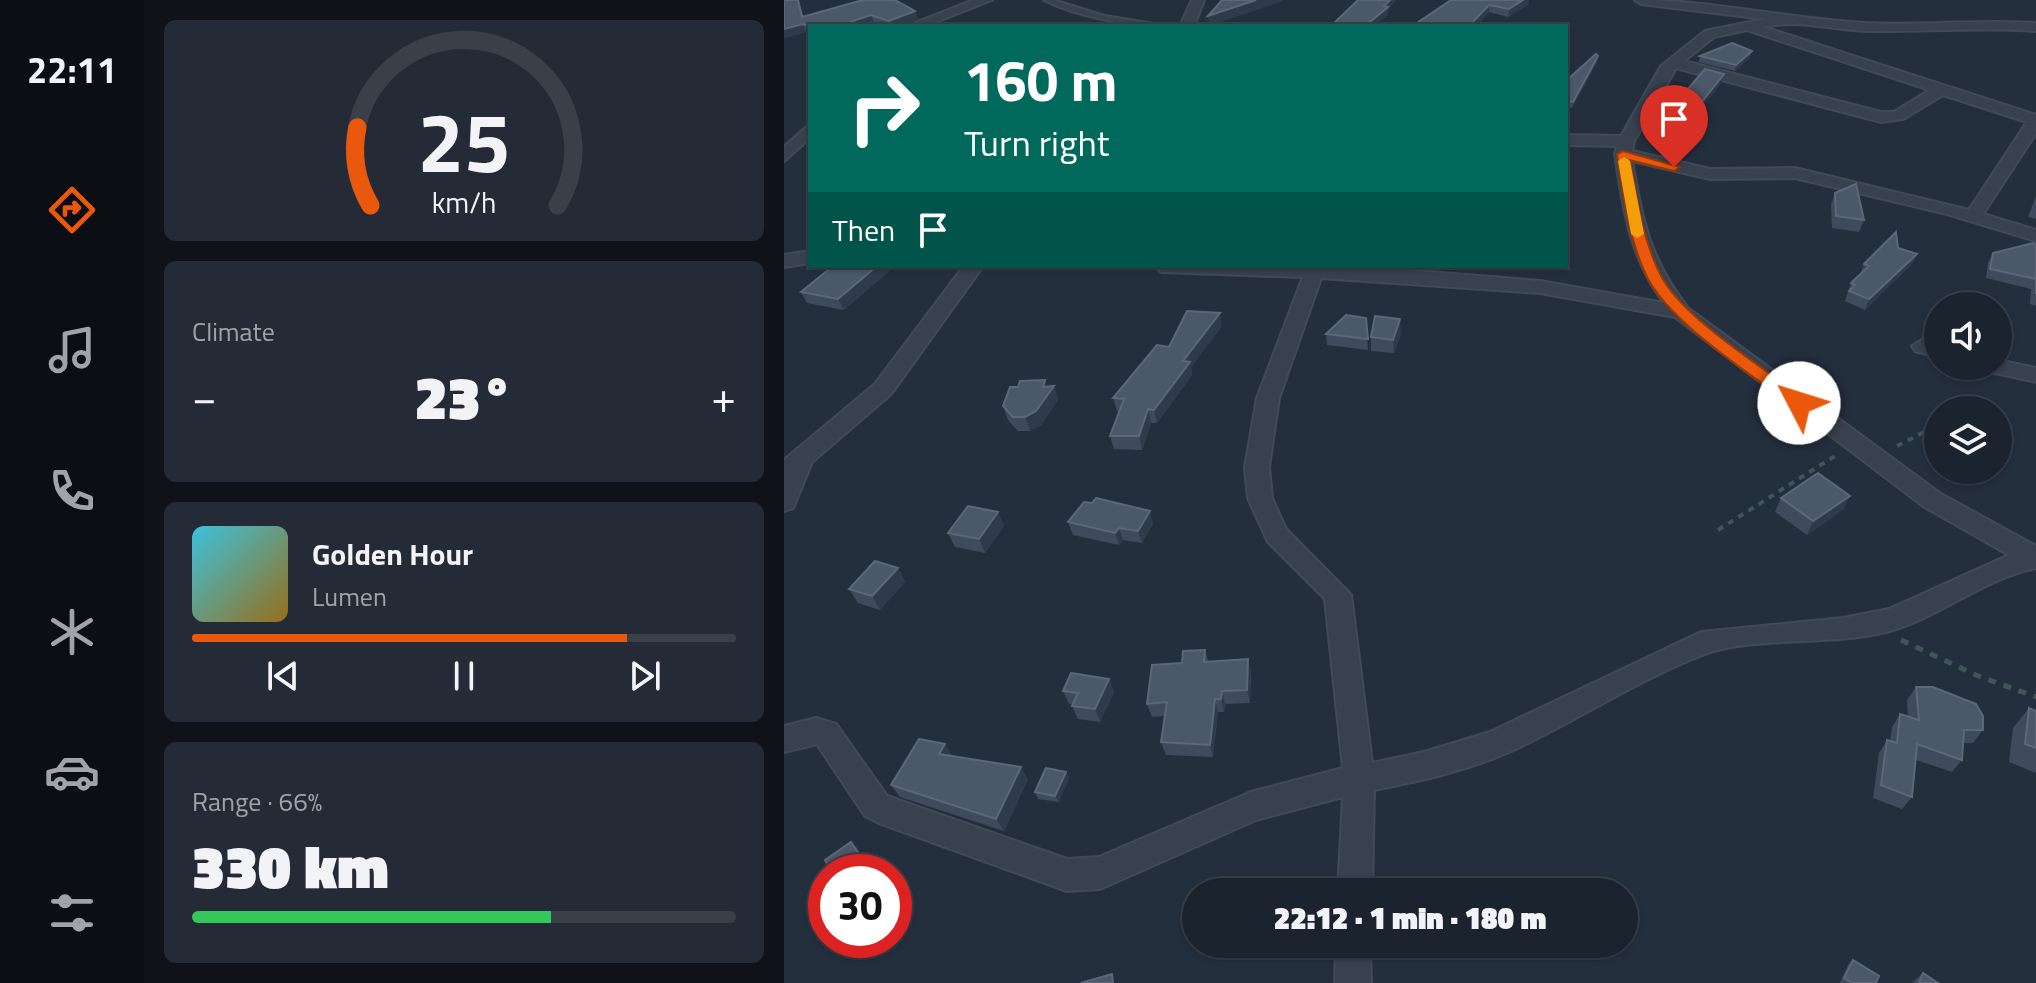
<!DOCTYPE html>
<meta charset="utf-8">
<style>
body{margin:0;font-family:"Titillium Web",sans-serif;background:#242b36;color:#f1f3f6;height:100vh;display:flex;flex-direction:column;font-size:30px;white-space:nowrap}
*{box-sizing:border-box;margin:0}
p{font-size:26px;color:#a0a4aa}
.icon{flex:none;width:44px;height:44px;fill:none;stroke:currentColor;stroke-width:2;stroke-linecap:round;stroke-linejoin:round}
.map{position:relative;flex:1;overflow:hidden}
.panel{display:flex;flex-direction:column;gap:20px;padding:20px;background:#0f1319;width:640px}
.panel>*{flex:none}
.banner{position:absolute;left:24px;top:24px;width:760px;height:244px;border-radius:0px;box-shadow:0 2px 6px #0004,0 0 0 2px #39404a;background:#00695c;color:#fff;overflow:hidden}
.fabs{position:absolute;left:1140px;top:292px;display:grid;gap:16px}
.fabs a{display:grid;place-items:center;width:88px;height:88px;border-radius:50%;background:#1b232e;box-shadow:0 2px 6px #0004,0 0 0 2px #39404a;font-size:40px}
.speed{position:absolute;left:24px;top:854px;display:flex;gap:16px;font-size:40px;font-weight:700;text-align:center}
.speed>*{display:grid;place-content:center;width:104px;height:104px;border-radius:50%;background:#1b232e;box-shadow:0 2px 6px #0004,0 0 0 2px #39404a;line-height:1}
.speed .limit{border:12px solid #d22;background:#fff;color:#111}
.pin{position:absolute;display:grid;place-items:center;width:68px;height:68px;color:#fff;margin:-82px -34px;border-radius:50% 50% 50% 0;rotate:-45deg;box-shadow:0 0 8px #0007}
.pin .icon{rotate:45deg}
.me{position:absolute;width:88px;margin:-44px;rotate:310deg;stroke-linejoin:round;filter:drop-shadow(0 0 6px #0008)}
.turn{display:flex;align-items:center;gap:28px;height:168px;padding:0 24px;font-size:36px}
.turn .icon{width:104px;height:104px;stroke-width:2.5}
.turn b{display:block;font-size:56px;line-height:68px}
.then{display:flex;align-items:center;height:76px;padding:0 24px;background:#0003;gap:16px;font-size:30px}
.big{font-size:60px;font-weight:800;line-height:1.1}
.panel .widget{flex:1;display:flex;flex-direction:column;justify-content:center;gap:12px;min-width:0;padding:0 28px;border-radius:12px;background:#242b36}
.panel .dial{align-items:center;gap:0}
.dial svg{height:208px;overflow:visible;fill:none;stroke:#39404a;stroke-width:7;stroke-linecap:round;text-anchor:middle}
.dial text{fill:#f1f3f6;stroke:none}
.song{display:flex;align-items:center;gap:24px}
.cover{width:96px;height:96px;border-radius:12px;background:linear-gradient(135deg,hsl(190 70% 55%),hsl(40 70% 35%))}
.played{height:8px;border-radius:4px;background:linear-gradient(90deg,#ea580c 80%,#39404a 80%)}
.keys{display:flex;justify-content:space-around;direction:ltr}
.heat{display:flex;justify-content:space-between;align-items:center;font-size:44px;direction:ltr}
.charge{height:12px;border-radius:6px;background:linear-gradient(90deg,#34c759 66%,#39404a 0)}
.trip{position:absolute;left:398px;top:878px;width:456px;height:80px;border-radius:40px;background:#1b232e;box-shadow:0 2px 6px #0004,0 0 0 2px #39404a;font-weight:800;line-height:80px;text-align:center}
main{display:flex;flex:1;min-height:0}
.dock{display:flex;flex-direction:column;width:144px;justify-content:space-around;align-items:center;background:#0b0e12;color:#a0a4aa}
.dock .icon{width:56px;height:56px}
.dock .active{color:#ea580c}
.dock b{font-size:36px;color:#f1f3f6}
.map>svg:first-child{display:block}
</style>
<main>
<nav class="dock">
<b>22:11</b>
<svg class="icon active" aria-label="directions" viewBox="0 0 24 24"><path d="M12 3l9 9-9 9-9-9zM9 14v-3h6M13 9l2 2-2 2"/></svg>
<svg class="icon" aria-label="music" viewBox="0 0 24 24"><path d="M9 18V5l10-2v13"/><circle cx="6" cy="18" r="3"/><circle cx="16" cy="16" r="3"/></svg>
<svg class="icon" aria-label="phone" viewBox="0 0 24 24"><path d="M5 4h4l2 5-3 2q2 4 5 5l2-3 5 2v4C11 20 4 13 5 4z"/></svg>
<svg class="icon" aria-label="climate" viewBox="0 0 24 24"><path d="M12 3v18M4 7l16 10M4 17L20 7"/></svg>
<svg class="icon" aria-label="car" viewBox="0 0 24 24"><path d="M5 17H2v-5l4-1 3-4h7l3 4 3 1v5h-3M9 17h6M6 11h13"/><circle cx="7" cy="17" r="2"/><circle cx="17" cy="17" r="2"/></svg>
<svg class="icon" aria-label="filters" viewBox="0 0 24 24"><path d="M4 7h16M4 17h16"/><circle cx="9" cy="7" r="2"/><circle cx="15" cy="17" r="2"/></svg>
</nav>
<section class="panel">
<div class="widget dial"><svg viewBox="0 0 100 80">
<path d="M14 69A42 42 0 1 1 86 69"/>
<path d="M14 69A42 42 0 0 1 9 39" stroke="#ea580c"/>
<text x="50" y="56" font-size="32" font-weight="700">25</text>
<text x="50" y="72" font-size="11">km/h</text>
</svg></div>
<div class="widget"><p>Climate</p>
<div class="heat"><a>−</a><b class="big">23°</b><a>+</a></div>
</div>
<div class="widget">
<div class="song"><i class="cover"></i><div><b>Golden Hour</b><p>Lumen</p></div></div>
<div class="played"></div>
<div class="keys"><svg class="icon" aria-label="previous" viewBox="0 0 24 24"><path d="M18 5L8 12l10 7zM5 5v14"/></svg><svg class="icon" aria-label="pause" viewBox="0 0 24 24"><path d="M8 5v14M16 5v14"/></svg><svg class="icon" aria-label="next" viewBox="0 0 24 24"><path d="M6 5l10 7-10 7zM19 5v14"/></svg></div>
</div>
<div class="widget"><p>Range · 66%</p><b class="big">330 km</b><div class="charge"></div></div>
</section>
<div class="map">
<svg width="1252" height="983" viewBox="0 0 1252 983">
<rect width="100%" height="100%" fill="#242f3e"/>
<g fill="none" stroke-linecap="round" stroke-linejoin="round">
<defs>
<path id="service" d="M260,0H269L321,16L382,26C344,26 294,17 260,0Z"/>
<path id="minor" d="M190,0H208L142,26H123Z
M408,0H420L410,26H396Z
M851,0C928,0 1004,19 1081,23C1138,26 1195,19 1252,23V31C1196,27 1140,32 1084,31C1048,30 1016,19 980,27L1252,115V133L1199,214L1252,230V241L1163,214L1011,178L926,179L848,161C859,222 865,258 904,308L1157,494L1252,546V568C1198,579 1155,618 1102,632C1046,646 968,636 921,654C853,680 791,722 725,752C682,771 635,781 590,790L588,892H554L559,797L472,820L316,889L283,891L95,823L81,816L33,744L0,752V726L32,718L52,724L103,796L283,859L315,857L467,792L559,768L541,599L484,542L464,498L461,467L473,398L519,277L378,272L369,266L609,269L756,281L880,303C846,258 839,209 831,154L833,146L782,145V135L837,136L877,66L921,31L981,19L857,4ZM963,30L1146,90L1110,112H1097L900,61L930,37ZM892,68L1097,122L1119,119L1159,95L1243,122L1185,210L1011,168L926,169L848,151L850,141ZM537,278L756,293L891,317L1139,506L1225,555L1105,609L1059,618L917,632L706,732L640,752L588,763L567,595L502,529L488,498L485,467L495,398Z
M26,124V138L0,161V147Z
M26,251V263L0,267V255Z
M180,266H199L107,394L28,462L9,508L0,511V460L91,384Z
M1138,340L1154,344V357L1131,351L1128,346Z
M1214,360L1252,368V382L1202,371L1198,366H1214Z
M552,944H586L587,983H551Z"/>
</defs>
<!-- service casing -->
<use href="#service" stroke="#414a57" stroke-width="4"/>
<!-- minor casing -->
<use href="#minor" stroke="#414a57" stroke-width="4"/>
<!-- path-far1 -->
<path stroke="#3f5557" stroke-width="4" stroke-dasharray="6 6" stroke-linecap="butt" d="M1188,410L1200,405
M1113,446L1154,425
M934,530L1054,454"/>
<!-- path -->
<path stroke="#3f5557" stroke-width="5" stroke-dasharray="8 8" stroke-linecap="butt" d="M1117,640L1192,675L1252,697"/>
<!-- service -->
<use href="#service" fill="#38414e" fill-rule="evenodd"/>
<!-- minor -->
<use href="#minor" fill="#38414e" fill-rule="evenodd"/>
</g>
<!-- wall -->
<path fill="#3f4b5c" d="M14,0L20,17L79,0L134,19L115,26H100L90,23L81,26H26V34L22,32L0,38Z
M667,0H745V4L724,17L705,12L692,26H633V23Z
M916,56L966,57L951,71L915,62Z
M813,62L788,108L782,106V81Z
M940,74L937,83L916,110L914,119L890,146L867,140L869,130Z
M1051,193L1080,220L1075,232L1048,228L1047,205Z
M1252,196V219L1244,217Z
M1252,245V306L1246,304L1247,289L1202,278L1204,263L1209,253Z
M1114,248L1133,254L1128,264L1081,310L1061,301L1067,283L1076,275L1080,264Z
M40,266H111L60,310L23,303L17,292L43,271Z
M582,318L584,350L543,345L542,334Z
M438,326L407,367L408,375L373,423H367L358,450L330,449L326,436L335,412L333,411L329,398L385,347Z
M617,333L610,353L587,351V337Z
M261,380L263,387L270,386L274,400L257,425L246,431H234L224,420L219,406L234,387Z
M997,498L1060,509L1023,535L991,512Z
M214,512L220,526L201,553L171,547L164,533Z
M284,522L369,523L358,543L339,540L335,545L289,535Z
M114,568L121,582L96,610L74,603L65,589Z
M421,650L424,661L467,672L466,703L441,704L440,712H434L429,757L382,755L377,742L381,716L368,717L363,704L398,663Z
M325,679L330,692L316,722L294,719L288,706L289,704H285L279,691Z
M1132,687L1199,730L1189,743H1179L1178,760L1168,772L1132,760L1128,797L1118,809L1089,798L1095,753L1103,740L1106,741L1108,727L1116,714L1124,717L1123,700Z
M1245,708L1252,711V773L1225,762L1229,728Z
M169,757L244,779L220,831L116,797L107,785Z
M282,772L285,778L275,802L254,799L251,792Z
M708,944H764V947L708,946Z
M1069,960L1092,983H1056L1064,965Z
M1139,973L1154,983H1128Z"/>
<!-- shaded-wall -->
<path fill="#2f3b4b" d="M472,0H499V1L425,26L424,16Z
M606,0H612L604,10V15L590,26H581Z
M739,0H745V4L724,17L725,9Z
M705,5V12L692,26H685Z
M131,11L134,19L115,26H107L105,21Z
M87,15L90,23L81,26H54Z
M19,24L22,32L0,38V29Z
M968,51L966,57L951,71L952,65Z
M814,56L813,62L788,108L789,102Z
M940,74L937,83L916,110L914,119L890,146L892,136Z
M1133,254L1128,264L1081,310L1085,299Z
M93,266H111L60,310L54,299Z
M436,313L438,326L407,367L408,375L373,423L370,410L399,361Z
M616,319L617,333L610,353L609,340Z
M261,380L265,393L270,386L274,400L257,425L246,431L241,417Z
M364,409L367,423L358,450L355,436Z
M1066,496L1060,509L1023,535L1029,521Z
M366,511L369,523L358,543L354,531Z
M214,512L220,526L201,553L195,539Z
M335,528L339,540L335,545L331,533Z
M114,568L121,582L96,610L88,596Z
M464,659L467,672L466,703L463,690Z
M325,679L330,692L316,722L311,709Z
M438,691L441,704L440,712L437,699Z
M431,699L434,712L429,757L426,745Z
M161,744L169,756L155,754Z
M237,767L244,779L220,831L212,819Z
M282,772L285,778L275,802L271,796Z
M67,842L73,847L84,866L76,872H62Z
M71,940H86L72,948L66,943Z"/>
<!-- building -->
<path fill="#4b5868" stroke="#5c6777" stroke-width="2" d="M6,0H14L18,17L79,0H111L131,11L105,21L87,15L54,26H26V27L19,24L0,29V1Z
M438,0H472L424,16Z
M574,0H606L600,6L604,7L581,26H554L548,25Z
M667,0H739L725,9L705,5L685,26H652L633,23Z
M948,43L968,51L952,65L916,56Z
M812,54L814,56L789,102L782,100V81Z
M921,69L940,74L913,108L917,110L892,136L869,130Z
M1072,184L1080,220L1052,216L1051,193Z
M1112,232L1114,248L1133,254L1085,299L1065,291L1071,285L1067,283L1085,266L1080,264Z
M1249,243L1252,245V294V279L1206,269L1209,253Z
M42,266H93L54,299L17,292L44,270Z
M403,311L436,313L399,361L406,362L370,410L364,409L355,436H326L340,399L329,398L373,345L385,347Z
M562,315L582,318L584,339L542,334Z
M591,316L616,319L609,340L587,337Z
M261,380L259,387L270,386L252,411L241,417H229L219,406L226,387H234L236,381Z
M1034,473L1066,496L1029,521L997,498Z
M312,498L366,511L354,531L335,528L331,533L284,522L300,502L308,503Z
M184,506L214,512L195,539L164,533Z
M91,561L114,568L88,596L65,589Z
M421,650L420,662L464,659L463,690L438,691L437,699H431L426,745L377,742L383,702L363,704L368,665L398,663L399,651Z
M287,673L325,679L311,709L288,706L294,693L279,691Z
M1132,687H1149L1192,704L1199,716V730H1180L1178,760L1133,744L1128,797L1097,785L1103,740L1113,743L1116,714L1135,720Z
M1245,708L1252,711V748L1241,744Z
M135,739L161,744L155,754L237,767L212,819L107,785Z
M262,768L282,772L271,796L251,792Z
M67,842L79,860L62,872H48L41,860Z
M708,880L762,881L763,892H708Z
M1069,960L1095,976L1092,983H1068L1060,978Z
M1139,973L1154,983H1135Z
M328,974L329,983H297Z"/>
<!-- route -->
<path fill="#ea580c" stroke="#983908" stroke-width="2" d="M839,151L896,167L890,171L846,160C853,199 858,237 876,274C897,317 980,368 1021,399V406H1009C967,374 884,322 862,275C844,236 839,196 833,154Z"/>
<!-- slow -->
<path fill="#f59e0b" d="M840,157L846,161L860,234L853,238L847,234L834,161Z"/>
</svg>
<div class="fabs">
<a><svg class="icon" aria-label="sound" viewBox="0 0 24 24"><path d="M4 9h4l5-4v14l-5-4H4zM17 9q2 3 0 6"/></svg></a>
<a><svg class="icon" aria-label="layers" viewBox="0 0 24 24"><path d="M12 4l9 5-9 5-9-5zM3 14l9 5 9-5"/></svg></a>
</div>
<div class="speed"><div class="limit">30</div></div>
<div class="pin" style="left:890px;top:167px;background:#d93025"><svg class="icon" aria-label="arrive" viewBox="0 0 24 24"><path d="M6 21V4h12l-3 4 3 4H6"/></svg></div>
<svg class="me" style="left:1015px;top:403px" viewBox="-20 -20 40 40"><circle r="19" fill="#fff"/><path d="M0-13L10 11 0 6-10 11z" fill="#ea580c"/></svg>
<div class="trip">22:12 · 1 min · 180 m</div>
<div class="banner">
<div class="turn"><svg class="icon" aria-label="right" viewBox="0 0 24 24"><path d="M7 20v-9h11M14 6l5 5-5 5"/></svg><div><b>160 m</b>Turn right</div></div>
<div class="then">Then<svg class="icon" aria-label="arrive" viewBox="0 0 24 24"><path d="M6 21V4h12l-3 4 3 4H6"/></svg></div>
</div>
</div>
</main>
